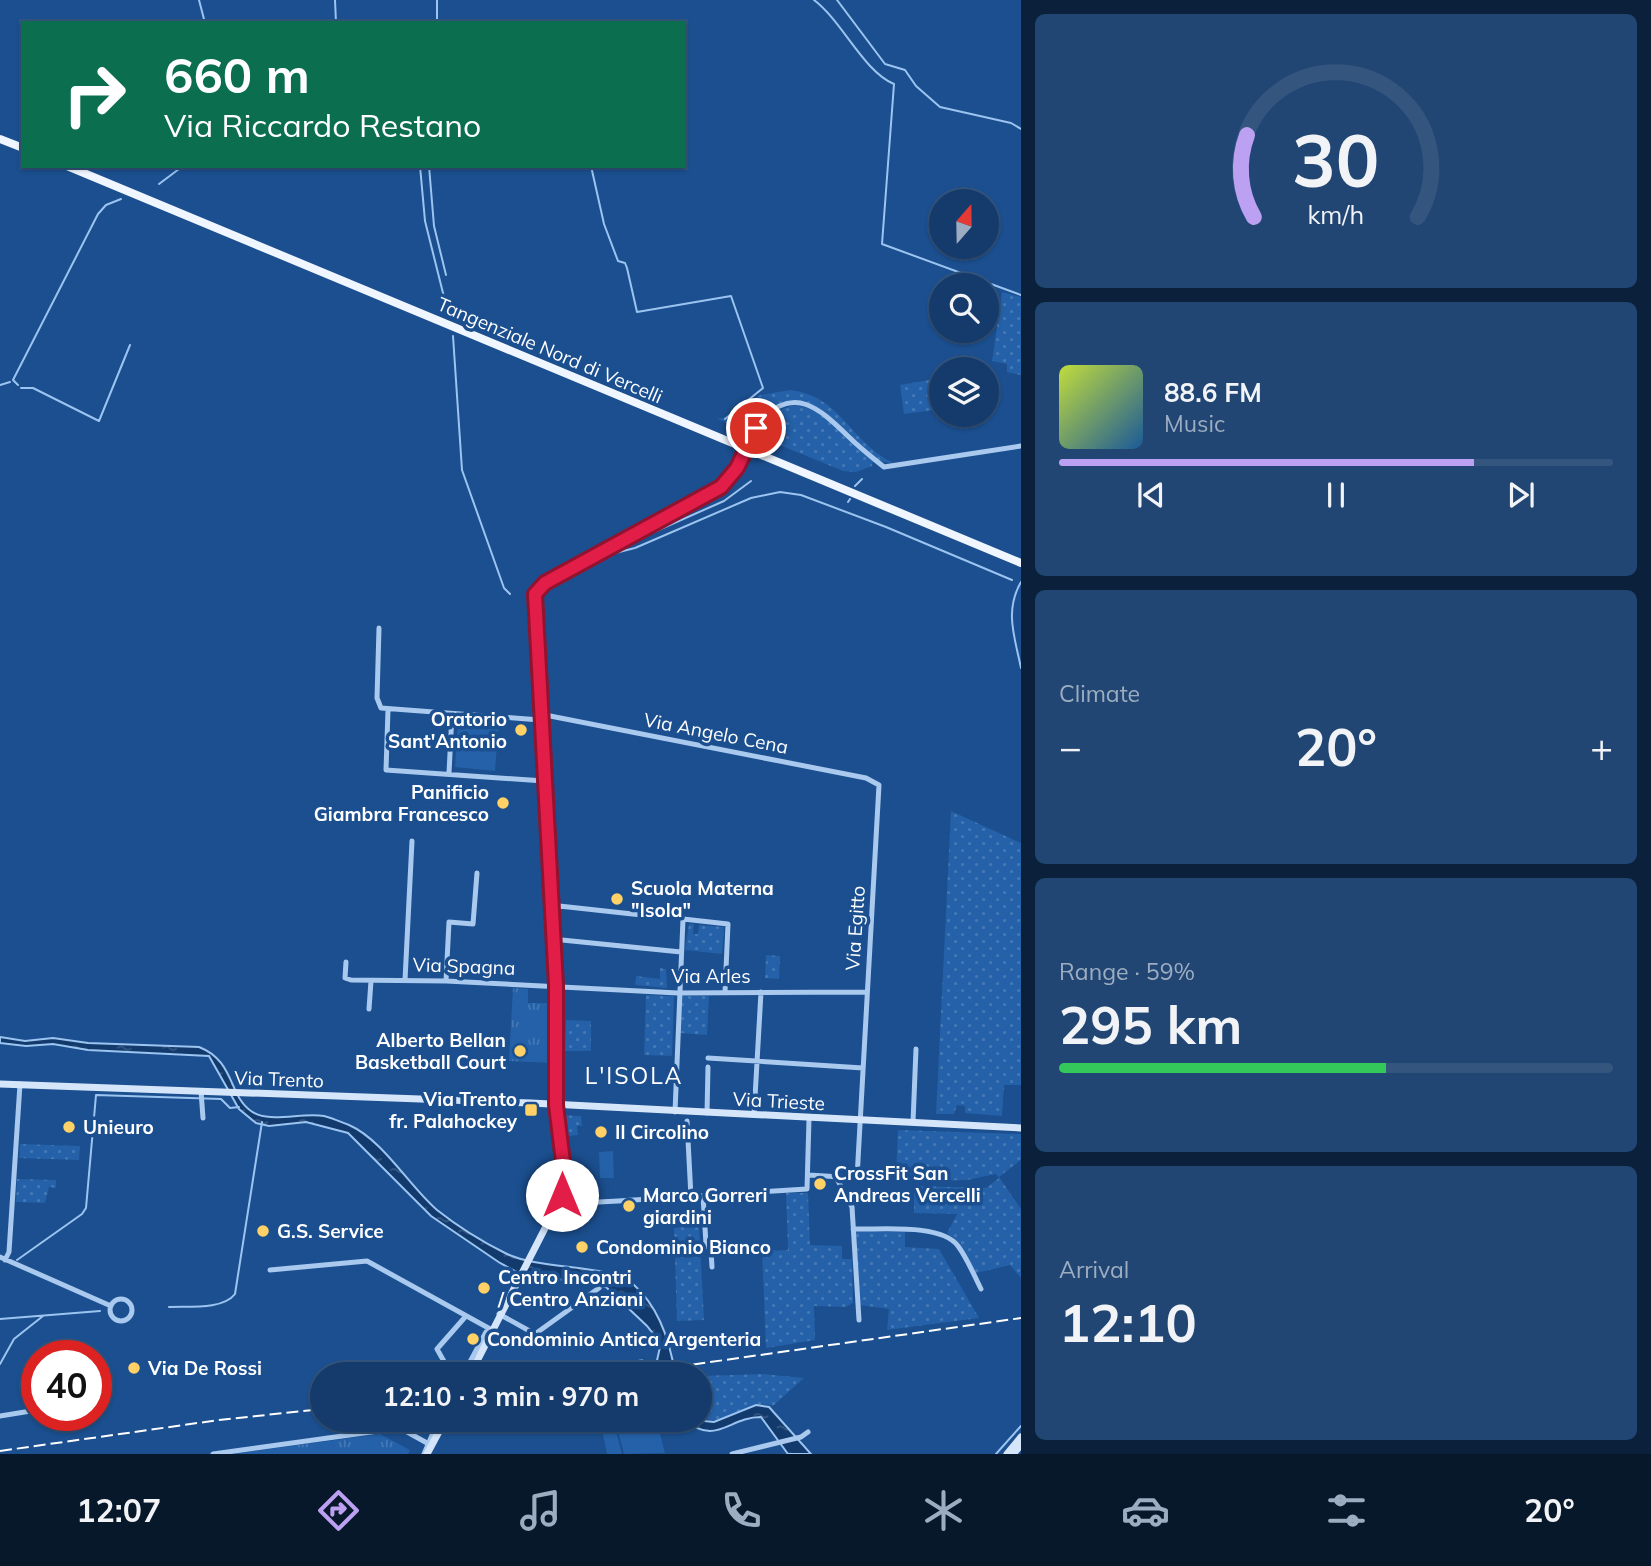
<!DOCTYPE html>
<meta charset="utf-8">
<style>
body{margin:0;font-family:Mulish,sans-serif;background:#214673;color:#f1f3f6;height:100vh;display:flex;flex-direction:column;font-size:26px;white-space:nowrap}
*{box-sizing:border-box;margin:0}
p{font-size:23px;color:#9dadc1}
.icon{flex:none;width:38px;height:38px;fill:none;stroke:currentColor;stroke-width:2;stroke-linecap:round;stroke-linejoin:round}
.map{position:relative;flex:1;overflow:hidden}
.sheet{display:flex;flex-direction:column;gap:14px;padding:14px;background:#0b203b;width:630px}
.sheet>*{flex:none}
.banner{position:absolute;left:21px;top:21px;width:665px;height:147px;border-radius:0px;box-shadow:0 2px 5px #0004,0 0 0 2px #33557e;background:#0b6e4f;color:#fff;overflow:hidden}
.needle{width:46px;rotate:20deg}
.fabs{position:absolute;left:929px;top:189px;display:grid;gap:14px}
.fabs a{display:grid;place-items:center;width:70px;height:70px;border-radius:50%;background:#143b6b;box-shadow:0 2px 5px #0004,0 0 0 2px #33557e;font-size:35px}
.speed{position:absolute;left:21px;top:1340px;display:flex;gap:14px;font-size:35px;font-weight:700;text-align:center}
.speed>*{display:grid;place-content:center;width:91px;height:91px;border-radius:50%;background:#143b6b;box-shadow:0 2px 5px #0004,0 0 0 2px #33557e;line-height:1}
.speed .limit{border:10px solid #d22;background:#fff;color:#111}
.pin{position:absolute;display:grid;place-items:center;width:60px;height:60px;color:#fff;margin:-30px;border:4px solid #fff;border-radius:50%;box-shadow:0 2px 7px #0007}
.me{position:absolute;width:77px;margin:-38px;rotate:0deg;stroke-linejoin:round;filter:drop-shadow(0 0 5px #0008)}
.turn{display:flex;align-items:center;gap:24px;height:147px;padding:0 28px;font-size:32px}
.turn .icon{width:91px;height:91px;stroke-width:2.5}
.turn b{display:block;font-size:49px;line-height:60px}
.big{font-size:52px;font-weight:700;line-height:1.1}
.sheet .tile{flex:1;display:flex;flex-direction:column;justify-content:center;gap:10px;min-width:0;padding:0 24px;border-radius:10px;background:#214673}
.sheet .dial{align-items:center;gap:0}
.dial svg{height:182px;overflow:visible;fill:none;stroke:#33557e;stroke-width:7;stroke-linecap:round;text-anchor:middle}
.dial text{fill:#f1f3f6;stroke:none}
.song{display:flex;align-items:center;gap:21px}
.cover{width:84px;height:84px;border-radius:10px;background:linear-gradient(135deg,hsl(70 70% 55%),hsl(210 70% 35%))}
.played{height:7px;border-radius:4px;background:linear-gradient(90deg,#bca0f2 75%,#33557e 75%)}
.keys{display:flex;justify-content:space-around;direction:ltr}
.heat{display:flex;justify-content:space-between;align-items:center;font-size:38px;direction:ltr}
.charge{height:10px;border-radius:5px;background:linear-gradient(90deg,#34c759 59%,#33557e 0)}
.trip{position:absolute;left:310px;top:1362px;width:402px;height:70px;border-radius:35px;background:#143b6b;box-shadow:0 2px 5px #0004,0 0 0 2px #33557e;font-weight:700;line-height:70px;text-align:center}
.menu{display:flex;height:112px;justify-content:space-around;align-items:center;background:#08182b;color:#9dadc1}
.menu .icon{width:49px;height:49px}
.menu .current{color:#bca0f2}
.menu b{font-size:32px;color:#f1f3f6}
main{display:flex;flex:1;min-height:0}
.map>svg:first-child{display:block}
</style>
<main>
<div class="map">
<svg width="1021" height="1454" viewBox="0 0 1021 1454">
<defs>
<pattern id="grass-dots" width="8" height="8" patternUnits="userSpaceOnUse" patternTransform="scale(1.75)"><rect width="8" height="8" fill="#2461a8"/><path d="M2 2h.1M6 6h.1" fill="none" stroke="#4579b5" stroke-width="1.8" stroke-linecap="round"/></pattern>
<pattern id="park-tufts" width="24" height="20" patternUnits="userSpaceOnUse" patternTransform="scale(1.75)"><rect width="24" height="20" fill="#2461a8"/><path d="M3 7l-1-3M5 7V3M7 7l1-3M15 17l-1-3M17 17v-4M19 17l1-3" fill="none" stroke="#4579b5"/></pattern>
<pattern id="water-ripples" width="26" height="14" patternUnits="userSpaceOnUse" patternTransform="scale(1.75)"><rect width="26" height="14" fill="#123a6d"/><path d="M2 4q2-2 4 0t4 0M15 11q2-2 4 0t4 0" fill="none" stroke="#365883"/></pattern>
</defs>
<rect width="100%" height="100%" fill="#1b4f8f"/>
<!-- grass -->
<path fill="url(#grass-dots)" d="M1002,292L1021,297V375L1007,372V364L992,361Z
M941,378V409L904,414L900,385Z
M790,390C842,396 850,443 894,463C854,465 842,397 786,402C770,403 758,418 751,432L717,419L728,417L760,395Z
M790,406C823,403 850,441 873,461L872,466L856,472L843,471L755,435L771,413Z
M951,811L1021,843V1085H1004L1002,1116L965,1113V1106L957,1105L954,1114H936Z
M689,924H694L693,934H698L699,925L724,927L722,954L685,950Z
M766,955L780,956L779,979L765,978Z
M660,968L666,969L667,988L635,985L636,976L660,979Z
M646,995L674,996L672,1056L644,1055Z
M681,996H709L707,1035L680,1033Z
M566,1020L591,1021V1051H565Z
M561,1115L581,1116L582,1126H577L578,1135L568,1136L567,1127H563Z
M898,1130L1021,1134V1160L999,1177L1021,1209V1278L1010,1265L976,1273L960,1244L947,1233L957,1214L914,1213V1186L986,1188L999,1178L996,1174L967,1180L933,1181L930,1175H896Z
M20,1144L80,1146L79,1160L19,1158Z
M17,1179L56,1180V1188L49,1187L45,1203L16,1202Z
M786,1193H808L810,1245L842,1246V1259H852L853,1303L846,1307L814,1306L815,1340L766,1348L762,1251L788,1250Z
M699,1224L704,1320L677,1321L674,1228Z
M856,1231L905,1232V1247L939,1249L979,1318L887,1330L889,1309L859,1305Z
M763,1374L804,1378L773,1406C748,1397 722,1431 700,1416V1376Z"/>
<!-- park -->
<path fill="url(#park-tufts)" d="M513,988L528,989V1003H552L553,1063L509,1061Z
M380,1434L410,1450L408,1454H231Z"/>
<!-- pitch -->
<path fill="#2461a8" d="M458,718L499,721L495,771L455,767Z
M512,1030H529L527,1060L511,1059Z
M613,1151L614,1178H600L599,1152Z
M615,1419H656L665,1453L624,1454Z
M615,1427L622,1454H607L602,1430Z"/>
<!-- water -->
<path fill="url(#water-ripples)" stroke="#9cc4f0" stroke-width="2" d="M0,1037L25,1041L53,1038L88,1043L199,1047C235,1061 228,1095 251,1111C269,1124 301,1112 324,1116C332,1118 341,1122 349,1125C383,1140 409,1186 437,1210C456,1225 483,1242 505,1253C540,1271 608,1263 633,1284C659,1307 670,1341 675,1374H654L660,1347L658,1340L647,1326L606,1287L583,1281L526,1277L500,1263L431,1216L348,1133L306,1122L269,1126L256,1123L239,1109L209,1056L88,1050L53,1044L26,1046L0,1043Z
M756,1405L769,1407L811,1454H788L761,1417C728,1417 717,1447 683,1419L714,1422Z"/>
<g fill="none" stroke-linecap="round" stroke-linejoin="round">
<!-- stream -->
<path stroke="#9cc4f0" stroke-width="2" d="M199,0L205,23
M335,0L336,23
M814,0C842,21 864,72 894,84L882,244L1021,295
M837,0L885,64L905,70L916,86L940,107L1011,123L1021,129
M437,23V0
M420,166L425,221L445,301
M429,166L434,226L446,275
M591,166L604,224L618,261L625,263L627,268L637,312L731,296L763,388L725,419
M159,184L183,166
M448,313L449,317
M453,336L462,470L504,588L510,594
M0,385L10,382
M18,385L13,380L98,214L106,205L121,199
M21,388H33L99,421L130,345
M855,486L862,479
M848,502L850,499
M636,540L724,501L751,481
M1021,582C1004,611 1015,638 1021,668
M542,593L615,553L635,548L751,498L780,492L801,495L886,527L1012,580
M17,1260L82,1214L86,1208L96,1095L221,1099L230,1108L239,1107
M169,1307C188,1306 223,1310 235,1294L262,1122
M0,1319L100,1311
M0,1364L14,1339L43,1316
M996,1454L1021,1426"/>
<!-- secondary-tunnel -->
<path stroke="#3d69a0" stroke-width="7" stroke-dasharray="7 3.5" stroke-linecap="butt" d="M442,1426L445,1419"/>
<!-- street -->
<path stroke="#a9c9ee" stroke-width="5" d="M759,422C795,383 821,410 850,438C861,449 873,458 884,467L1021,446
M379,628L377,698L381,708L540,720
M388,710L386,770L544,781
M540,714L866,778L879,785L857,1178L809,1175
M449,773L452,714
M550,905L660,917
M552,939L681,952
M346,962L345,978L351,980L446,981L678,993L866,992
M405,980L412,841
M446,981L449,922L473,924L477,873
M369,1009L371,981
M708,1058L863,1068
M201,1091L203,1118
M556,1106V985L535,594L545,583L721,487L737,468
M675,1112L683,919L728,924L725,992
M707,1113L708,1067
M754,1115L761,992
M687,1121L691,1197
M913,1122L916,1049
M836,1177L852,1207L859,1320
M703,1196L706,1244L711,1251L712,1267
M560,1200L580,1203L618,1201L807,1189L809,1119
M853,1229C880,1230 941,1223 958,1246C967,1258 974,1275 981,1289
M0,1257L111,1306
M5,1260L9,1252L20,1084
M270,1270L367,1261L492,1330
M110 1310a11 11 0 1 1 22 0a11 11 0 1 1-22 0Z
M499,1314L535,1334L599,1288
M464,1373L486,1332H491
M466,1374L446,1365L437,1349L466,1316
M543,1374L642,1362
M0,1416L37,1410
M213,1454L400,1428L427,1443
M424,1454L439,1419
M732,1454L801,1437L808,1432"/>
<!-- secondary -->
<path stroke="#d6e6fa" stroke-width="7" d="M0,1084L531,1103L1021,1128
M474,1367L562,1195L564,1178L556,1106
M427,1454L442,1426
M1007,1454L1021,1437
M1013,1454L1021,1445"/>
<!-- primary -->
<path stroke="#f0f6ff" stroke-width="8" d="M0,139L23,148
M67,166L1021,563"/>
<!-- rail -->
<path stroke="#fff" stroke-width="2" stroke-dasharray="12 5" stroke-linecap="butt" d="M626,1374L1021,1318
M0,1451L219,1420L322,1409"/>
<!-- street-bridge -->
<path stroke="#a9c9ee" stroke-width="5" d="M737,468L759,422"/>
</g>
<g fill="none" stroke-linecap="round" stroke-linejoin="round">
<defs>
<path id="route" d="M562,1195L565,1178L556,1105V985L535,594L545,583L721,487L737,468L756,428"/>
</defs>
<!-- route casing -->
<use href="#route" stroke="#92132f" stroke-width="18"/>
<!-- route -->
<use href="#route" stroke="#e11d48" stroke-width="12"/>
</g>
<!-- markers -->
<g fill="#ffd166" stroke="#1b4f8f" stroke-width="2.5">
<circle cx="521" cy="730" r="7"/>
<circle cx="503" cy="803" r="7"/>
<circle cx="617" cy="899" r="7"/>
<circle cx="520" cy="1051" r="7"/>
<rect x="524" y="1103" width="14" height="14" rx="3.5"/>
<circle cx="69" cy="1127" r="7"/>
<circle cx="601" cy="1132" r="7"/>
<circle cx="820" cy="1184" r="7"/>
<circle cx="629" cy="1206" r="7"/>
<circle cx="263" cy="1231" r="7"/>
<circle cx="582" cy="1247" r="7"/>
<circle cx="484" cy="1288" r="7"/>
<circle cx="473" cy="1339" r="7"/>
<circle cx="134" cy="1368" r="7"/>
</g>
<g text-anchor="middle" stroke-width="7" stroke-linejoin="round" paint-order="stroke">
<!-- street labels -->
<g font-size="19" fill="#fff" stroke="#1b4f8f">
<text transform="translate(550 350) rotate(23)" y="7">Tangenziale Nord di Vercelli</text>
<text transform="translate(716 733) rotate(11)" y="7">Via Angelo Cena</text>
<text transform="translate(855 928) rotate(-86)" y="7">Via Egitto</text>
<text transform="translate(464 966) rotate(2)" y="7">Via Spagna</text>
<text x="711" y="983">Via Arles</text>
<text transform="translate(279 1079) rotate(2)" y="7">Via Trento</text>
<text transform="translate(779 1101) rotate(3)" y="7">Via Trieste</text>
</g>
<!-- poi labels -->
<g font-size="19" font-weight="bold" fill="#fff" stroke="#1b4f8f" text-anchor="start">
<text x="507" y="726" text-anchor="end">Oratorio<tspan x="507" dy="22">Sant'Antonio</tspan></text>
<text x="489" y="799" text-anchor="end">Panificio<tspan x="489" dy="22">Giambra Francesco</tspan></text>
<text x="631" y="895">Scuola Materna<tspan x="631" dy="22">"Isola"</tspan></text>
<text x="506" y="1047" text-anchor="end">Alberto Bellan<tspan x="506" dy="22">Basketball Court</tspan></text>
<text x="517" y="1106" text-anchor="end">Via Trento<tspan x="517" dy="22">fr. Palahockey</tspan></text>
<text x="83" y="1134">Unieuro</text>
<text x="615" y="1139">Il Circolino</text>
<text x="834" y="1180">CrossFit San<tspan x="834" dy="22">Andreas Vercelli</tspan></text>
<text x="643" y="1202">Marco Gorreri<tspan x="643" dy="22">giardini</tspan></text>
<text x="277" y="1238">G.S. Service</text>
<text x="596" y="1254">Condominio Bianco</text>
<text x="498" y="1284">Centro Incontri<tspan x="498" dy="22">/ Centro Anziani</tspan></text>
<text x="487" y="1346">Condominio Antica Argenteria</text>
<text x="148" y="1375">Via De Rossi</text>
</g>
<!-- quarter labels -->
<g font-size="23" letter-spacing="2" fill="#fff" stroke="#1b4f8f">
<text x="634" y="1084">L'ISOLA</text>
</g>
</g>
</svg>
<div class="fabs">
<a><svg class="needle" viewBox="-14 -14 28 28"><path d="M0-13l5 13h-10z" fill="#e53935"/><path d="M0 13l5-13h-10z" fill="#9dadc1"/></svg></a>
<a><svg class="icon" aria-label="search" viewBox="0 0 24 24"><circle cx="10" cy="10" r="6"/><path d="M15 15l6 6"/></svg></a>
<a><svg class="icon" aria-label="layers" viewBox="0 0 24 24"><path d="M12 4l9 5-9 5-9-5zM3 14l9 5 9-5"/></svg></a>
</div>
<div class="speed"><div class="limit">40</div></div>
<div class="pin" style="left:756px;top:428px;background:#d93025"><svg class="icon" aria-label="arrive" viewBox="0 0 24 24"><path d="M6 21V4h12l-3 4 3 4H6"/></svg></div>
<svg class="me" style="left:562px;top:1195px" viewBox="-20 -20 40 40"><circle r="19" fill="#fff"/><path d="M0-13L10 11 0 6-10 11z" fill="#e11d48"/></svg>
<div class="trip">12:10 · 3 min · 970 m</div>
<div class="banner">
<div class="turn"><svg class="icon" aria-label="right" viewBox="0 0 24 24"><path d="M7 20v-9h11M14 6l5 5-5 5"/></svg><div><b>660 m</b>Via Riccardo Restano</div></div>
</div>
</div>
<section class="sheet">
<div class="tile dial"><svg viewBox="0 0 100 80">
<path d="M14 69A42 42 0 1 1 86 69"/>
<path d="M14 69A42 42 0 0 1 11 33" stroke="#bca0f2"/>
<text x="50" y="56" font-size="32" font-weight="700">30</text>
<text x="50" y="72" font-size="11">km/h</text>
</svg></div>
<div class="tile">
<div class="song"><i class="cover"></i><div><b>88.6 FM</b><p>Music</p></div></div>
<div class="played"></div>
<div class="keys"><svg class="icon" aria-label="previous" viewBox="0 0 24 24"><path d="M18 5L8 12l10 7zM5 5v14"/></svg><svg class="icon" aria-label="pause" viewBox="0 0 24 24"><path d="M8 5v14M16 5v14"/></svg><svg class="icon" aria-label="next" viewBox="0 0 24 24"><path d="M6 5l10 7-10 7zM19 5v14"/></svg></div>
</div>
<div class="tile"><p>Climate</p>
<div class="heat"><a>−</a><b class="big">20°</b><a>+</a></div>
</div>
<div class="tile"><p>Range · 59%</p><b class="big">295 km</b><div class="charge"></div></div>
<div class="tile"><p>Arrival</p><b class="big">12:10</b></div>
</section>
</main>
<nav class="menu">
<b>12:07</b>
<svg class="icon current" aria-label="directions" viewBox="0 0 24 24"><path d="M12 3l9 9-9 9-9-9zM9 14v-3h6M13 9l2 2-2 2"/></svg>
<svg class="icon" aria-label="music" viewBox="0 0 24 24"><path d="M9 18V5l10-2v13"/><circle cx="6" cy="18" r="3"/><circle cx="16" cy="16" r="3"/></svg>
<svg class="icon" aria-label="phone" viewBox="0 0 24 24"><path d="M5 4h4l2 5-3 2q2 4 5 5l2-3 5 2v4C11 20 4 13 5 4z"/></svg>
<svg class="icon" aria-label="climate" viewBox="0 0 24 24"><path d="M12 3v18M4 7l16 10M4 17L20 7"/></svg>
<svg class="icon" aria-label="car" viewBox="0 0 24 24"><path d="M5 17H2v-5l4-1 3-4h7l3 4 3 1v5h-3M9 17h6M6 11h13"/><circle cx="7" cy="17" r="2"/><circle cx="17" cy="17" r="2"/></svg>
<svg class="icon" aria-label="filters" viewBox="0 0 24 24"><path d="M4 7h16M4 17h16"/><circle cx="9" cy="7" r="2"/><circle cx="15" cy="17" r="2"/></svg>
<b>20°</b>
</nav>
